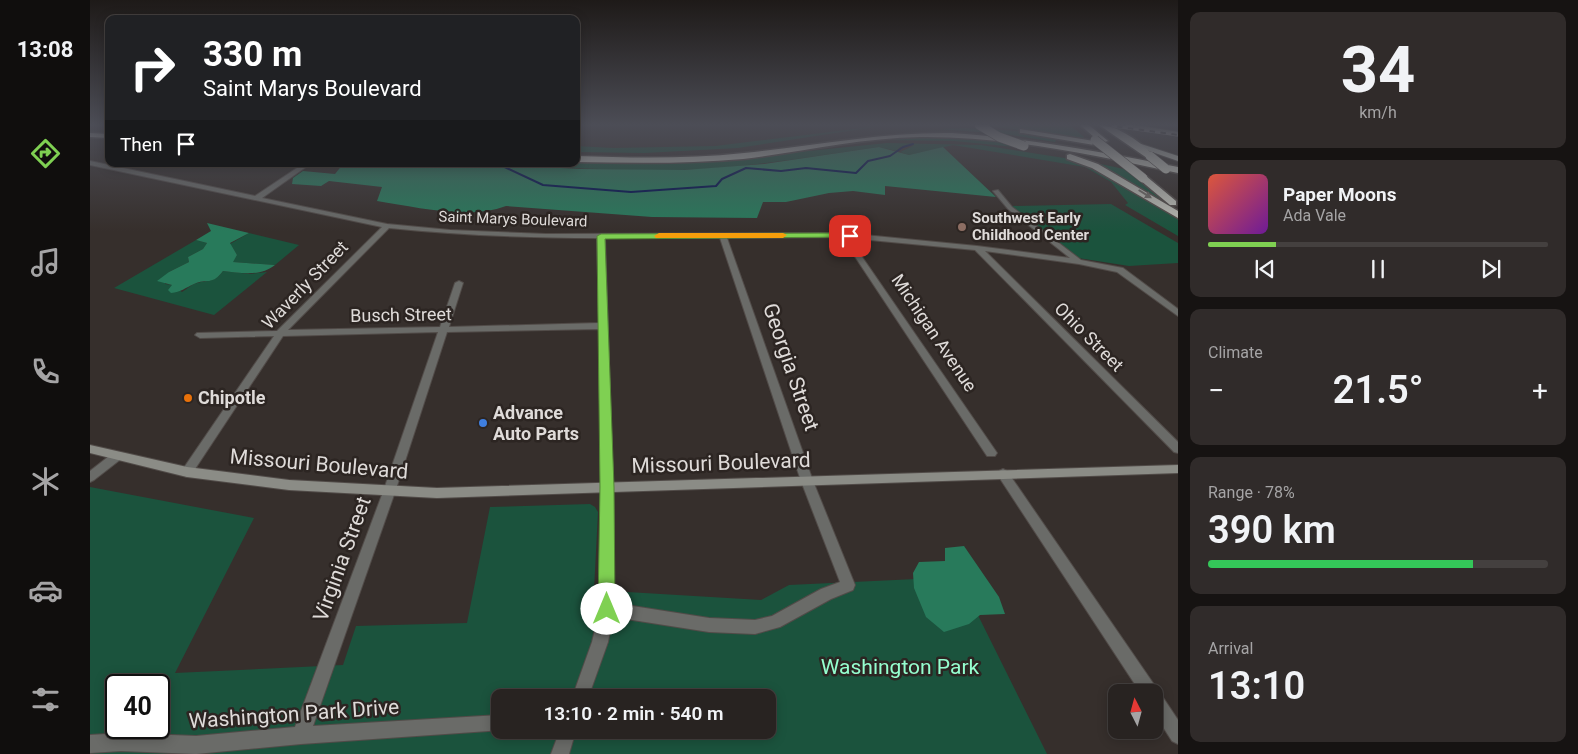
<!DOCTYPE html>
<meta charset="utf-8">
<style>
body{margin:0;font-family:Roboto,sans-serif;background:#302b2a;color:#f1f3f6;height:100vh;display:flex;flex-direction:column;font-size:19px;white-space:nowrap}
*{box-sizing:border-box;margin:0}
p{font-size:16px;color:#a5a4a5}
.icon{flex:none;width:28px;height:28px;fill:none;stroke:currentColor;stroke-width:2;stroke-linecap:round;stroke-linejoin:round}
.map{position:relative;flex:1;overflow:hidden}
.panel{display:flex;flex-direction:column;gap:12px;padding:12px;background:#161312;width:400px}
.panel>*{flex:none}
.banner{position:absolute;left:15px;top:15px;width:475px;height:152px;border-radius:10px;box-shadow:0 2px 12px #0003,0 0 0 1px #44403f;background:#202124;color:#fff;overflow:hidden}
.needle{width:32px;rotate:354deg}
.controls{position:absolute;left:1018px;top:684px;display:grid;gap:10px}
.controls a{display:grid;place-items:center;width:55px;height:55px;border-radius:10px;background:#282321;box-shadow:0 2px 12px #0003,0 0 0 1px #44403f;font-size:25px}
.speed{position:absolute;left:15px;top:674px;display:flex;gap:10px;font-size:25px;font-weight:700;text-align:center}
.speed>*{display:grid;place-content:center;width:65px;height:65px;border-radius:50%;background:#282321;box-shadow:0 2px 12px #0003,0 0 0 1px #44403f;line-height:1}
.speed .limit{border:2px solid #111;border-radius:8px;background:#fff;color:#111}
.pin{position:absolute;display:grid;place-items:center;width:42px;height:42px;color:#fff;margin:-21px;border-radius:10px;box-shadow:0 2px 8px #0006}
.me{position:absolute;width:55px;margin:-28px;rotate:0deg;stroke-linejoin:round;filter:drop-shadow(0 0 4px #0008)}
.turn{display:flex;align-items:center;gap:18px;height:105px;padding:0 15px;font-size:22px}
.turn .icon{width:65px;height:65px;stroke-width:2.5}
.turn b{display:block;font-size:35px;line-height:42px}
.then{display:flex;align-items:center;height:48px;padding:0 15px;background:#0003;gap:10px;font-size:19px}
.big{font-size:38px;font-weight:600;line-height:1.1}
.panel .tile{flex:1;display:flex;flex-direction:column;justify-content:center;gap:8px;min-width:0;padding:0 18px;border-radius:10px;background:#302b2a}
.panel .dial{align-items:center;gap:0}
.dial b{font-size:65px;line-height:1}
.song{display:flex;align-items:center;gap:15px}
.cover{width:60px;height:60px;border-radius:8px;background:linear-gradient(135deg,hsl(10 70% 55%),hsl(280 70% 35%))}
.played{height:5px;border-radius:2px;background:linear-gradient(90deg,#7fd052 20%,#44403f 20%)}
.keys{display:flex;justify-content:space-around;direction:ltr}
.heat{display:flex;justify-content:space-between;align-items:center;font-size:28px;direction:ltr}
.charge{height:8px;border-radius:4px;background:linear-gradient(90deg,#34c759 78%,#44403f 0)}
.trip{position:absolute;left:401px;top:689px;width:285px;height:50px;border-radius:10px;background:#282321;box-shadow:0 2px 12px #0003,0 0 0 1px #44403f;font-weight:600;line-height:50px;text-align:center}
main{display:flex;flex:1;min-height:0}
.dock{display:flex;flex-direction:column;width:90px;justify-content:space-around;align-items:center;background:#100e0d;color:#a5a4a5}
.dock .icon{width:35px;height:35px}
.dock .current{color:#7fd052}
.dock b{font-size:22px;color:#f1f3f6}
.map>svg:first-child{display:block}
</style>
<main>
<nav class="dock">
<b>13:08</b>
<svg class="icon current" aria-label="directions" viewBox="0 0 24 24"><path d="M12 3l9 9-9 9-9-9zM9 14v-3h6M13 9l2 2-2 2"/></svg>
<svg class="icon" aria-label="music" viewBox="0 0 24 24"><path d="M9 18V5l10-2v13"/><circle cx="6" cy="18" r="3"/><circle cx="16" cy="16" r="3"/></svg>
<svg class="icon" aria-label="phone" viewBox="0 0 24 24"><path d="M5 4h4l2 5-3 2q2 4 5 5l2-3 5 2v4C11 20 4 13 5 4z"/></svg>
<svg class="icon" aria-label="climate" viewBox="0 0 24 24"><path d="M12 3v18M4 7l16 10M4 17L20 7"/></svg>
<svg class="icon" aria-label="car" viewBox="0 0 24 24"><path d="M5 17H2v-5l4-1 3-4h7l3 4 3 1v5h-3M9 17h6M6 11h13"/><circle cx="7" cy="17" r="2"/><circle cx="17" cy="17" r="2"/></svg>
<svg class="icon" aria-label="filters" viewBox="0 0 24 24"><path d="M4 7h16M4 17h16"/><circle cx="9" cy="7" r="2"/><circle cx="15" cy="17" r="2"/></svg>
</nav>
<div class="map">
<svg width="1088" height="754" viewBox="0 0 1088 754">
<rect width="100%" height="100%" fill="#362f2c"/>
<!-- green -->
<path fill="#1b533d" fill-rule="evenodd" d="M797,125L648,148L554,153L486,152V146L523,148L625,146Z
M893,125H980L994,137L992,139Z
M876,128L927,131L968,137L965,142L915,134L849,129Z
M840,137L913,140L936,148L864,141L794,140Z
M797,143L891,145L987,160L1088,218V236L1035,205L1038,203L1021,182L995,167L863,145L819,155L810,152L825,145L810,147L806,151L789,147C724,156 659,168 592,170C525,171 458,167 391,164L622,161Z
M1001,162L1034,169L1085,210Z
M1021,204L1088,243V263L1039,266L988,258L921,206Z
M159,233L209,245L185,265L142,262L147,255L140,244Z
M106,240L117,243L113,249L98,257L99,262L79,272L75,284L82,285L92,292C97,289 102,284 107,283C120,280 125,282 133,271L160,274L177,272L124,315L24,288Z
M0,487L164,518L85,673L253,665L266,626L377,623L400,507L500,504L505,507L508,512L504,590L671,600L699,585L869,577L957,754H0ZM26,685H69V728H26ZM410,698H678V730H410Z"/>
<!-- forest -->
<path fill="#287a5b" d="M789,147L819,155L853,147L906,197L795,186V195L763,191L739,193L696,202H673L667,218L562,217L416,206C379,220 326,207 287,201L292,187L239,181L231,186L202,184L203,178L213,171L245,174L253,164H391L490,169L594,170L674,164Z
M117,223L159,233L140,243L147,255L143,262L185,265C170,277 151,273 133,271C122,286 117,278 104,284C95,288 91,292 81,293L78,290L82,285L67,281L79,272L99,262L98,257L113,249L117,243L106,240L121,231Z
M874,546L909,597L915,614L890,615L879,624L854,632L836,617L824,588L823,573L829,562L855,561V548Z"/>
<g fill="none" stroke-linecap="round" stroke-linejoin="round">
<!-- stream -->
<path stroke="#001151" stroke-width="2" d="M408,164L453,185L541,192L626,186L632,179L656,168L691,171L716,168L766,173L778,161L800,156L813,147L823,144"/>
<defs>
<path id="minor" d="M0,161L165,196L213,164H220L172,198L297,224L360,230L456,234L754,233L887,246L980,258L918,209L903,191L908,190L922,207L991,260L1033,268L1088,309V316L1027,272L989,264L895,251L1088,442V453L1084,452L885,250L759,238L905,450L907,453L905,456H897L752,237L637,238L723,481L765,585L763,590L741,599L690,627L665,634L619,632L517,616L512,614L510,609L512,604L517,602L619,618L665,620L682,616L731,589L750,582L711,481L630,238H515L523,487L521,490L517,492L513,490L511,487L509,329L357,332L305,492L223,726L410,715V730H413L211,744L106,754L31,751L0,753V735L31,733L106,736L205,727L293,492L348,332L193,336L101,475L97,477L93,475L91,472L93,469L184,336L110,338L105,335L107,333L187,331L292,227L0,165ZM299,228C368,235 438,238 507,238L509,323L359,327L373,283L369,281L365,283L350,327L198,330Z
M27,452L31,453L33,456L31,459L4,480L0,482V471L23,453Z
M913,469L917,471L1065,686L1067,692L1070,693L1088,720V744L1082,741L1064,713V692H1050L909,477L907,474L909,471Z"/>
<path id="tertiary" d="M517,482L521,484L523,487L524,609L518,642L498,698H482L502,642L510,609L511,487L513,484Z
M470,730H486L479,754H461Z"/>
<path id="secondary" d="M1034,125H1046L1088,132V136Z
M0,445L97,467L199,480L347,488L1088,465V473L347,498L199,490L97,477L0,453Z"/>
<path id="trunk" d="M1039,140L1088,156V161L1039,144Z"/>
<path id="motorway" d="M990,125H999L1018,141L1011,143Z
M1009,125C1028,125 1052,143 1064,156L1057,158Z
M1034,125H1042L1043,126L1039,128Z
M930,129L1004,141L1008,143L1004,145L933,133H930Z
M0,133L19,134V138L0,137Z
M862,133C938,138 1013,152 1088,167V173C1003,155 917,136 830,137C770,138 712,152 653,159C597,164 542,163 486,162V156C542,158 598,159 654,153C724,146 791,132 862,133Z
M980,154L1008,164L1088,211V218L1002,168L977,159V155Z
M1050,176H1056L1086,201V205H1080L1050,180Z"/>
</defs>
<!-- minor casing -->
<use href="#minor" stroke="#514b48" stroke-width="2"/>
<!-- tertiary casing -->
<use href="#tertiary" stroke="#514b48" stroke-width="2"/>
<!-- secondary casing -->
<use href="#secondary" stroke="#514b48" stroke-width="2"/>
<!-- trunk casing -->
<use href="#trunk" stroke="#514b48" stroke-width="2"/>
<!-- motorway casing -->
<use href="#motorway" stroke="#514b48" stroke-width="3"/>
<!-- minor -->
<use href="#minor" fill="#6a6b68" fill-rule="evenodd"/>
<!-- tertiary -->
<use href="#tertiary" fill="#6a6b68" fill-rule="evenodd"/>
<!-- secondary -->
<use href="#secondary" fill="#8b8c86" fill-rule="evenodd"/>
<!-- trunk -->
<use href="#trunk" fill="#aeb0a8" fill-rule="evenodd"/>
<!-- motorway -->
<use href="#motorway" fill="#babbb3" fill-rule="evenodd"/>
<defs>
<path id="rail" d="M1016,125L1088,135"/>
</defs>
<!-- rail casing -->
<use href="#rail" stroke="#a7a2a0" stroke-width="3"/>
<!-- rail -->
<use href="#rail" stroke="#2c2522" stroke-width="2" stroke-dasharray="5.5" stroke-linecap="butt"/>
<defs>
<path id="motorway-bridge" d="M889,125L909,137L934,146
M1005,140L1053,178
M1060,156L1076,169"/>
</defs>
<!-- motorway-bridge casing -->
<use href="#motorway-bridge" stroke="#514b48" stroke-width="10" stroke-linecap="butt"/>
<!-- motorway-bridge -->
<use href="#motorway-bridge" stroke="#babbb3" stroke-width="9"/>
</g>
<!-- one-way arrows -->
<defs><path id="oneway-solid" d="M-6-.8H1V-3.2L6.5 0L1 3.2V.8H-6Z" transform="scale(1.25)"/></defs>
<use fill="#6c6863" href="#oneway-solid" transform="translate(1055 194) rotate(32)"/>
<!-- sky -->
<linearGradient id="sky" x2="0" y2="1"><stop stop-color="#1e1a18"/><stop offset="0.54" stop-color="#4c4d56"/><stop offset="1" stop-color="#4c4d56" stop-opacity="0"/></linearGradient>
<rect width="1088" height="231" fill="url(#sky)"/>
<!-- route -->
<path fill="#7fd052" stroke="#538735" d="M760,233L764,236L763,237L515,239L524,487L525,609L523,614L517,617L511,614L508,609L510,487L507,236L511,234Z"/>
<!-- slow -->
<path fill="#f59e0b" d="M569,233H693L697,235L693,238H566L564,236Z"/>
<!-- markers -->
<circle fill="#8d6e63" stroke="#2c2522" stroke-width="2" cx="872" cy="227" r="5"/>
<circle fill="#e8710a" stroke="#2c2522" stroke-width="2" cx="98" cy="398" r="5"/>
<circle fill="#3f7fe0" stroke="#2c2522" stroke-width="2" cx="393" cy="423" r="5"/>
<g text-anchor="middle" stroke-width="5" stroke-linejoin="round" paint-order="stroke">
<!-- far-poi labels -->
<g font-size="15" font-weight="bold" fill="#dfdbd9" stroke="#2c2522" text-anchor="start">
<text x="882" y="223">Southwest Early<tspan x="882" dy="17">Childhood Center</tspan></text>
</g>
<!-- far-street labels -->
<g font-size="15" fill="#dfdbd9" stroke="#2c2522">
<text transform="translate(423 219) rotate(2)" y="5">Saint Marys Boulevard</text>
</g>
<!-- street labels -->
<g font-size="18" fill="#dfdbd9" stroke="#2c2522">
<text transform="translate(215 285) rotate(-46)" y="6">Waverly Street</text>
<text transform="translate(311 315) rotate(-1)" y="6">Busch Street</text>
<text transform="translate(844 333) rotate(56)" y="6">Michigan Avenue</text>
<text transform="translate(999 337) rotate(45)" y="6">Ohio Street</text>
</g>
<!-- poi labels -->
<g font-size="18" font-weight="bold" fill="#dfdbd9" stroke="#2c2522" text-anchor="start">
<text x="108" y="404">Chipotle</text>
<text x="403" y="419">Advance<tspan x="403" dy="21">Auto Parts</tspan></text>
</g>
<!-- near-street labels -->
<g font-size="21" fill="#dfdbd9" stroke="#2c2522">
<text transform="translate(701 367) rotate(71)" y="7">Georgia Street</text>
<text transform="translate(631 463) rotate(-2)" y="7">Missouri Boulevard</text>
<text transform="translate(229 464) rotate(5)" y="7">Missouri Boulevard</text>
<text transform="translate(252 559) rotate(-70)" y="7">Virginia Street</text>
<text transform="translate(204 714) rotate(-4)" y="7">Washington Park Drive</text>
</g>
<!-- near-park labels -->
<g font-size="21" fill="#95fecf" stroke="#2c2522">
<text x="810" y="674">Washington Park</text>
</g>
</g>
</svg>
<div class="controls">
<a><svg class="needle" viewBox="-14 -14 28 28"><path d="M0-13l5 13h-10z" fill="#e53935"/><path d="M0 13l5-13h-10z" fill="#a5a4a5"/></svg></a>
</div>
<div class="speed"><div class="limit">40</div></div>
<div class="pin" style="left:760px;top:236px;background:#d93025"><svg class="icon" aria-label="arrive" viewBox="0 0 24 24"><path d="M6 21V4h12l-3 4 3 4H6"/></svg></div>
<svg class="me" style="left:517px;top:609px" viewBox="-20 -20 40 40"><circle r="19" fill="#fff"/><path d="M0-13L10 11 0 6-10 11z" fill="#7fd052"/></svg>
<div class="trip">13:10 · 2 min · 540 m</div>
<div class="banner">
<div class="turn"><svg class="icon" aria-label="right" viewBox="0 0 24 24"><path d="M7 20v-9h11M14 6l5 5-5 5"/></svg><div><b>330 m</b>Saint Marys Boulevard</div></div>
<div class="then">Then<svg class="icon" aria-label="arrive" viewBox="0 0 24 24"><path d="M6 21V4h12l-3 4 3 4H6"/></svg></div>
</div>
</div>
<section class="panel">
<div class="tile dial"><b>34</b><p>km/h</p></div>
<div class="tile">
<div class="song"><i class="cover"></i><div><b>Paper Moons</b><p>Ada Vale</p></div></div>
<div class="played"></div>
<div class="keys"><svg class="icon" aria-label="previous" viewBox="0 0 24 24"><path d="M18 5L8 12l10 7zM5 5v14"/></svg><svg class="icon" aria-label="pause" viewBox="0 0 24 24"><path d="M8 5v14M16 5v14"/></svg><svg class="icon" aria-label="next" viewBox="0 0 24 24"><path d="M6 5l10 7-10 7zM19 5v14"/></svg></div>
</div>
<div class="tile"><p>Climate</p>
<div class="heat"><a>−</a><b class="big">21.5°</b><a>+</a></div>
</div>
<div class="tile"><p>Range · 78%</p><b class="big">390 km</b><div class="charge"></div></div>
<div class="tile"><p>Arrival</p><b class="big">13:10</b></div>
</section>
</main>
